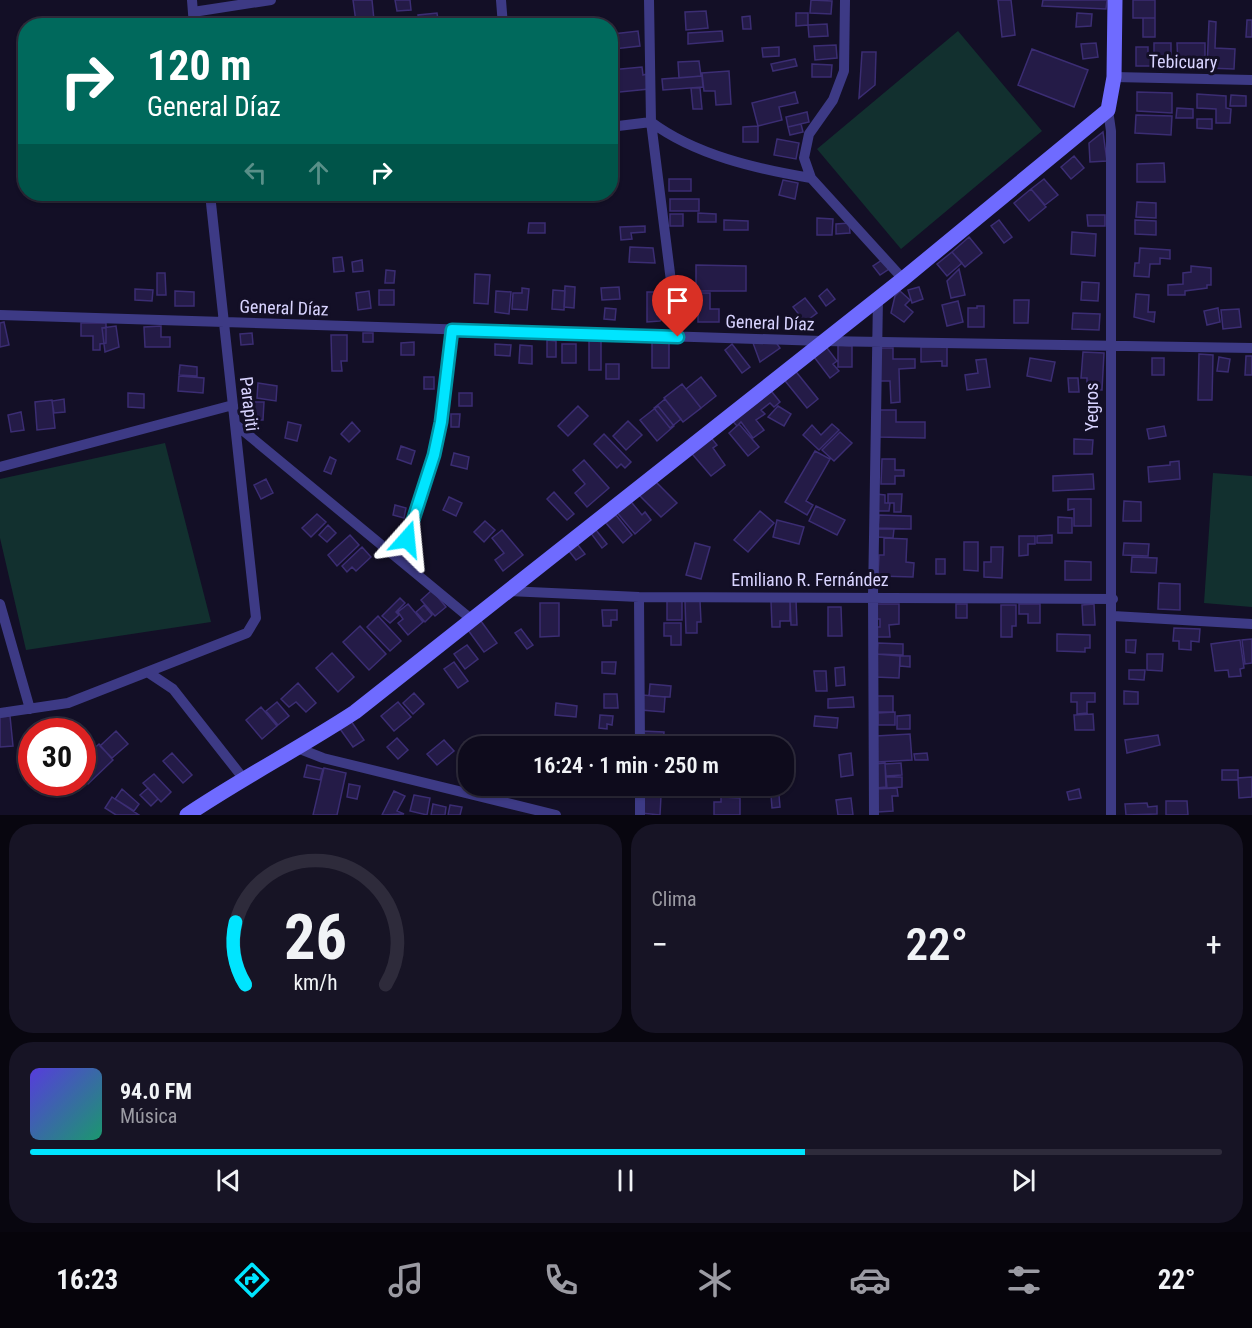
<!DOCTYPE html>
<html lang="es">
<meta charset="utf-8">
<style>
body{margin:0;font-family:"Roboto Condensed",sans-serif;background:#171425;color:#f1f3f6;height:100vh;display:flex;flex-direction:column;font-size:22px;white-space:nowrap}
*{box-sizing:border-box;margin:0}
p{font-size:20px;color:#9b9ba3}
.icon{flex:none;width:33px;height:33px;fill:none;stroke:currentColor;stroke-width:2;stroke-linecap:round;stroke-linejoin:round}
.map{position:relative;height:815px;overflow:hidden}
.sheet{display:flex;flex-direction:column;gap:9px;padding:9px;background:#08060f;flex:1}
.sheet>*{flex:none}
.banner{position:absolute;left:18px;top:18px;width:600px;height:183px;border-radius:24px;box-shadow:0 2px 4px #0004,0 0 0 2px #2e2b3b;background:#00695c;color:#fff;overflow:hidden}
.speed{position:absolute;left:18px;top:718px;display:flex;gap:12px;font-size:30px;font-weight:700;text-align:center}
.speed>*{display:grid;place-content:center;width:78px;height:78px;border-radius:50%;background:#0e0b1c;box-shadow:0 2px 4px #0004,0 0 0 2px #2e2b3b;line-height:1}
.speed .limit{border:9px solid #d22;background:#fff;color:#111}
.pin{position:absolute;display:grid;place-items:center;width:51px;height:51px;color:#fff;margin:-62px -26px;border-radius:50% 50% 50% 0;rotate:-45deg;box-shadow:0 0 6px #0007}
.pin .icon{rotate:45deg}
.me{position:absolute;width:66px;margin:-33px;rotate:18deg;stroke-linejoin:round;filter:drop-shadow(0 0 4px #0008)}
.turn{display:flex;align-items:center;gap:21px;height:126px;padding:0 30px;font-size:27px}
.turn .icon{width:78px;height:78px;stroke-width:2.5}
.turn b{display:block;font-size:42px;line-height:51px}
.lanes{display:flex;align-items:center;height:57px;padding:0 30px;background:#0003;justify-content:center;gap:30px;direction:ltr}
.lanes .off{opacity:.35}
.big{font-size:45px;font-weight:600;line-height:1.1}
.sheet .card{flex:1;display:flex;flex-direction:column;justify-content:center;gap:9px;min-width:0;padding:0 21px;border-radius:24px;background:#171425}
.sheet .dial{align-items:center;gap:0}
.dial svg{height:156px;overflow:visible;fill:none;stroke:#2e2b3b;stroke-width:7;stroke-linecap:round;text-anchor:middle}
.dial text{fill:#f1f3f6;stroke:none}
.song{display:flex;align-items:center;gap:18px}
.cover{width:72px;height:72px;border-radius:9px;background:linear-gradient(135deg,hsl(250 70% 55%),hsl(160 70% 35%))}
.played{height:6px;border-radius:3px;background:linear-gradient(90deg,#00e5ff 65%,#2e2b3b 65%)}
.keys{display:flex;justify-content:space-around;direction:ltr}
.heat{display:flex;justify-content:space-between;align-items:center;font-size:33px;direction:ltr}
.sheet .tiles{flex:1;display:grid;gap:9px;grid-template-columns:1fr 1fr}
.card:last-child{grid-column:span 2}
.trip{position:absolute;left:458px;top:736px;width:336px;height:60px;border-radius:24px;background:#0e0b1c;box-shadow:0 2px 4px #0004,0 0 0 2px #2e2b3b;font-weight:600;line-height:60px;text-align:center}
.menu{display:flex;height:96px;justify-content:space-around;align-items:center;background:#06040b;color:#9b9ba3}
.menu .icon{width:42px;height:42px}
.menu .on{color:#00e5ff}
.menu b{font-size:27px;color:#f1f3f6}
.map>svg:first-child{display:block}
</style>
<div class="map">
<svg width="1252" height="815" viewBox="0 0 1252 815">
<rect width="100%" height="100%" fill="#130f26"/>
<!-- green -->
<path fill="#12302f" d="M958,31L1042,131L901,249L817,149Z
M165,443L211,622L26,650L0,538V479Z
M1213,473L1252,476V607L1204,603Z"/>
<!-- building -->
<path fill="#241b47" stroke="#3b2d73" stroke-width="1.5" d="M353,0H372L374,20L356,22Z
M395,0H410L411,10L397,11Z
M811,0L832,1L831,14L810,13Z
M998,0H1011L1015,35L1002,37Z
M1043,0H1107L1106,9L1042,6Z
M1133,0H1155V18H1133Z
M706,11L708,28L686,30L685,12Z
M437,13L439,26H419L418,15Z
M796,13H808V25L796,26Z
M1077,13L1092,14L1091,26L1076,27Z
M750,16L751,29H743L742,17Z
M479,17L481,26H468L467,18Z
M1143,18H1155V37H1143Z
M1247,20H1252V37H1246Z
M1209,21L1216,22L1215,48L1235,49L1234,69L1207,68Z
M827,24L828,36L809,37L808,25Z
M638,31L640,46L614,49L613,34Z
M722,31L723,41L688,44V33Z
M1096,43L1098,57L1083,59L1081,44Z
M1154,43H1171V66H1154Z
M1177,43H1205V66H1178Z
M836,45L837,58L815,60L814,46Z
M779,47V56L763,57L762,48Z
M1136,47H1148V54H1154V66H1136Z
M1032,49L1088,70L1074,107L1018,85Z
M862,52H876L875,85L859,98Z
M795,59L797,66L773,71L771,64Z
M699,61L701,76L679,78L678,62Z
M812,64L832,65L831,77H812Z
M642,67L643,75L647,74L649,89L610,93V70Z
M729,71L731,104L716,105L715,91H704L702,73Z
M702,76L703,87L663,90L662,79Z
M691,88H700L702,109H693Z
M795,92L798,103L779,107L782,120L758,126L752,103Z
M1137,92L1172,93V113L1137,111Z
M1197,94L1226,96V108L1231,109L1230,123H1216V109L1197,108Z
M1231,95L1246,96V106H1230Z
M1177,108L1193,109V118H1176Z
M807,112L809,122L788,127L786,117Z
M1136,115L1172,116L1171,135L1135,133Z
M1197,119H1212V129L1197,128Z
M801,124L803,132L790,135L788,127Z
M758,126V142H743V127Z
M1103,132L1107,161L1090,162L1089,143Z
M777,139L799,143L796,159L774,155Z
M1074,156L1084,168L1071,179L1061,167Z
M1164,163L1165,182H1137V164Z
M669,179H691V191H669Z
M1044,179L1058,195L1045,205L1031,189Z
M783,180L798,183L795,199L779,195Z
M1031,189L1046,207L1029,221L1014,203Z
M339,194H352V201L340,202Z
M670,199H699V211H670Z
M1137,202L1156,203V218L1136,217Z
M698,213L716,214V222H698Z
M670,214H683V226H670Z
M1087,215H1105V226H1088Z
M817,218L833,219L832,235H817Z
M724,220L748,221V230H724Z
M999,220L1012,237L1004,243L991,226Z
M1135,220L1156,221V235L1135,234Z
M529,223H545V233H528Z
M849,223L850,233L836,234V224Z
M645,226V232L631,233L632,239L621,240L620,227Z
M1072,232L1096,234L1095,256L1071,254Z
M969,237L982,253L965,267L952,252Z
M630,247L653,248L655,263L629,262Z
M1140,248L1170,250V259L1160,258V264H1150L1149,277L1134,276L1135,263H1139Z
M952,252L962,263L947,276L937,264Z
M342,257L344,271L334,272L333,258Z
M362,260L363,271L353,272L352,262Z
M882,260L889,269L880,275L873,266Z
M696,265L746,266V291H696Z
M1191,266L1211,268V285H1207V288L1185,291V295H1168V285L1183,284V273L1191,272Z
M959,269L965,295L951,298L947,281Z
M386,270L395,271L394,283H385Z
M157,273H165L166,295H157Z
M475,274L490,275L488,304L474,303Z
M1082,282L1099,283L1098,301L1081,300Z
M565,286L575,287L574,308L564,307Z
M619,287L620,299L602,300L601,288Z
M919,287L923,299L912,303L908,290Z
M522,288L529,289L527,310L512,309L513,293H522Z
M135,289L153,290L152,301L135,300Z
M827,289L835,299L826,306L819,296Z
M379,290H394V305H379Z
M553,290L565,291L564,310L552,309Z
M175,291L194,292V306H175Z
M369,291L371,308L358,310L356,293Z
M496,291L511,292L509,314L495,312Z
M900,291L910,300L905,305L913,312L904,322L891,313L895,296Z
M647,292H663V316L660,321L647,322Z
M698,293H710V309H719V322H698Z
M1136,294L1149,295L1148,312H1155L1154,322L1134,317Z
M805,298L817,313L805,322L793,307Z
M1014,300H1029L1028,323H1014Z
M958,301L963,322L947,326L942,305Z
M977,306H984V327H968V308H977Z
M605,308L616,309L615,320L604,319Z
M1218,308L1220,322L1207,325L1204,311Z
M1239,309L1241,327L1223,329L1221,310Z
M1073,313L1100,314L1099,330L1072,329Z
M4,322L9,345L0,347V323Z
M81,323H106V343L100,344V350H93V336H81Z
M116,326L119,347L105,352L102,328Z
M161,326V337H170V347H145L144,327Z
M252,333L253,344L241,345L240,334Z
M363,333H373V342H363Z
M331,335H347V361H341L342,371H332Z
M547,340L556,341V357H547Z
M589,341H601V370H589Z
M775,341L780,348L760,362L753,343Z
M414,342V355H401V343Z
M652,342H669V368H652Z
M495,344L511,345L510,356L495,355Z
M562,344H576V363H562Z
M732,344L750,367L742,373L725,350Z
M824,344L837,361L833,364L839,371L830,378L811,353Z
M520,345L532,346V364L519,363Z
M838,345L852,346V367H838Z
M947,346V366H942V361L921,362V347Z
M880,348H893V359H915V368L899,369L900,402L891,403L890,381H880Z
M1083,352L1104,353L1102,390L1087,389V378H1081Z
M1199,354L1213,355L1212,400H1198Z
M1246,356H1252V375H1245Z
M1219,357L1230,359L1228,372L1217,371Z
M1030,358L1055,362L1051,381L1027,376Z
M1152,358H1164V375H1152Z
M986,359L990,387L967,390L965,375L978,373L976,360Z
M606,364H619V379H606Z
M180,365L197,367V376L179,375Z
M793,368L818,399L807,408L782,377Z
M179,376L204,378L203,393L178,391Z
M424,377H434V389H424Z
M701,377L716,396L701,408L686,389Z
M1068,378H1078L1079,392H1069Z
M258,383L277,386L276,401L257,398Z
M682,384L701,408L683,422L664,398Z
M768,387L780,402L774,407L770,403L761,410L765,414L756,420L764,430L753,438L741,422L737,426L729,417Z
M128,393L144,394V408L128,407Z
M459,393H472V406H459Z
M64,399L65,412L54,413L52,401Z
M665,399L681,419L670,428L654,408Z
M52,400L55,428L37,430L35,402Z
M254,402H264L263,420H254Z
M578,406L588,416L568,436L558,426Z
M658,406L674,426L657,441L640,420Z
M778,406L791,414L784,426L768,417Z
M878,410H896V422H925V438L878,437Z
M21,412L24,430L11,432L8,415Z
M451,414H460L459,427H451Z
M628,421L642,435L626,450L613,436Z
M288,422L301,425L297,441L285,438Z
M352,422L360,431L349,442L341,434Z
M739,424L759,447L748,456L729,433Z
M832,424L839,430L819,450L803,435L812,425L821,435Z
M1164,426L1166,436L1149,439L1147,429Z
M840,432L852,443L834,461L822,450Z
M604,434L631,462L625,468L621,464L617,468L594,444Z
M708,434L717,445L713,448L725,465L711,476L688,449Z
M1074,439L1093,440L1092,454H1074Z
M401,446L415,451L411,464L397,459Z
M815,451L830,459L806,501L813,505L807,515L785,502Z
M454,453L469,457L467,469L451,465Z
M330,457L336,460L331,474L324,471Z
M882,459H895V470H904V476H895V484H881Z
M584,460L609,488L587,507L575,493L585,484L573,470Z
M1179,461L1180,479L1149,482L1148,467L1170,465V462Z
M1093,474L1094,489L1053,491V476Z
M266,479L273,493L261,499L254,485Z
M654,480L677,503L661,517L639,495Z
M554,492L574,514L567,520L547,499Z
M876,494L885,495V503H890L889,511H878Z
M888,494H902L901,512H894V503H888Z
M449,497L462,503L456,516L443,510Z
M628,498L642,515L645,512L651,520L635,534L614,509Z
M1068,499H1091V526H1074V509L1068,510Z
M1124,501L1141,502V521H1123Z
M395,505L406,508L404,518L393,515Z
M816,506L845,520L837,535L809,521Z
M760,511L774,523L748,552L734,540Z
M317,514L326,522L311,537L302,528Z
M616,515L632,535L623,543L606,523Z
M879,515L911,516V529L878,528Z
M1058,517L1072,518V533H1058Z
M777,520L804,527L799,544L773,537Z
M485,521L495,530L484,542L474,532Z
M328,525L336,533L327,542L319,535Z
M592,525L607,544L602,548L587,528Z
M877,529H894L893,538L877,537Z
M502,530L523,555L503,571L495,560L504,553L492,538Z
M350,535L359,545L337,566L328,555Z
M1052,535V543H1037V536Z
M1019,536H1035V544H1028V555L1019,556Z
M884,538L907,539L906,562L914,563L913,577L878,576L879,555H884Z
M574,540L585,554L576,560L565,546Z
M964,542H978V571L964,570Z
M695,543L710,547L701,579L686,575Z
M1124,543L1149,544L1148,556L1123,555Z
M362,547L371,557L356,571L352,567L347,572L342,566Z
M991,547H1003L1002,578L984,577V562H991Z
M1132,557L1157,558L1156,573L1131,572Z
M936,559H945V574H936Z
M1065,561L1091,562V580H1065Z
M1159,583L1180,584V610L1158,609Z
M432,590L446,607L435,616L421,600Z
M400,598L405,603L396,612L399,615L390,623L382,616Z
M790,600H796L797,625H791Z
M790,600V621H780V627H772L771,601Z
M667,601H682V620H667Z
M685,601H700L701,622H697V633H686Z
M540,603H559V636L540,637Z
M408,604L423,622L408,635L398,623L403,619L398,612Z
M875,604H899V624L889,625L890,637H875V627H880V619H875Z
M956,604H967V618H956Z
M1019,604H1040V623H1028V614H1019Z
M1094,604L1095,625H1083L1082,605Z
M424,605L432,615L425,622L416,612Z
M1001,605H1016V626H1012V637H1001Z
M828,607H841L842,636H828Z
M602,610H617V620H611V626H603Z
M378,616L401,641L390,651L367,627Z
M478,617L497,643L484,652L465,626Z
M664,623H681V645H671V636H664Z
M360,626L386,654L369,670L343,642Z
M1174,628L1200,629L1199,642L1191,641V650L1179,649V641H1173Z
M521,629L533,645L527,649L515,633Z
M1057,634L1090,635V648H1085V652L1057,651Z
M1252,639V663L1245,664L1242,640Z
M1126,640H1136L1135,653L1126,652Z
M1240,640L1244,668L1240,669L1241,676L1229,677L1228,670L1215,671L1211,644Z
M878,643L903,644V655L877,654Z
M467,645L478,659L465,669L454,654Z
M332,653L354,677L338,692L316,668Z
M876,654L900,656L899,678L875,677Z
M1147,654H1163L1162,671L1147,670Z
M900,656H910V667L900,666Z
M454,662L468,681L458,688L444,669Z
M602,662H616L615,674L602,673Z
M844,667L845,685L836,686L835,668Z
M1129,670H1145L1144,680L1129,679Z
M814,671H826L827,691H816Z
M298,683L316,703L306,712L296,702L289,707L281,699Z
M650,684L671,686L670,697L649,696Z
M1124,691L1138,692V704H1124Z
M414,693L424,704L413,714L403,703Z
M1071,693H1095V702H1087V713L1077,714V702H1071Z
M604,694H617L618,708H604Z
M642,695L665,697L664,712L641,710Z
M875,696H893V712H875Z
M853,697L854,707L828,708V699Z
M277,702L289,716L278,725L266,711Z
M398,702L411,717L394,731L381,716Z
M556,703L577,706L576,717L555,715Z
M261,707L277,726L262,739L246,720Z
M895,712V725H878V713Z
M1093,714L1094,730H1075L1074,715Z
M600,715L613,716L612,725L607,724V729L599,728Z
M910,715V729H897V716Z
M10,716L13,746L0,747V717Z
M815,716L838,718L837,728L814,726Z
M351,721L364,740L353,747L340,729Z
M116,731L128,744L112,758L100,746Z
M642,731L664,732L663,747H641Z
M910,734L912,760L877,762L876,736Z
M1158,735L1160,745L1127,753L1125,740Z
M560,737L582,741L581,747H559Z
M397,738L408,750L398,759L387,747Z
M444,740L454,751L437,765L427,754Z
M99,744L113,760L88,784L82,777V759Z
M172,753L192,775L183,783L163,761Z
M851,753L853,775L841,777L839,755Z
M927,753L928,760H915L914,754Z
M885,763L886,787L876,788L875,764Z
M901,763L902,775L886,776L885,764Z
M307,765L323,769L320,780L304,777Z
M324,768L346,773L337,815H313Z
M1222,770H1238V780H1222Z
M154,774L171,792L161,802L143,783Z
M886,777H902V787L887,788Z
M1252,777V797L1239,798L1238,778Z
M349,784L360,786L357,799L347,797Z
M642,786H661L660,793H642Z
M148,788L158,799L151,806L140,795Z
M897,788L898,796H892L893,811L878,812L876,789Z
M122,789L139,804L134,811L115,799Z
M1079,789L1081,798L1069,800L1067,792Z
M394,791L405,796L397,811L404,814L382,815Z
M414,795L430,798L427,815L410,811Z
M642,795L661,796L660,815L641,813Z
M771,795H779L780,807L772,808Z
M112,797L139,815H116L105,808Z
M721,797L740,798V815H714V802H721Z
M851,798L853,815H838L836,800Z
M1166,801H1187L1188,815H1166Z
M1147,803L1148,807L1157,806V814L1126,815L1125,804Z
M433,804L446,807L445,815H431Z
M450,805L462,807L460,815H448Z"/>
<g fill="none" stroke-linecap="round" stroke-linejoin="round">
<!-- street -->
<path stroke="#3d3a85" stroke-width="10" d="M192,0L194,26
M501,0L503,26
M649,0L651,122L678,337
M845,0L844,71L833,100L809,134L804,158L811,178L903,279
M193,12L271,0
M1114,77L1252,80
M1108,110L1111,131V815
M610,127L651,122C695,155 757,169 811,178
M0,315L822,341L1252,348
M235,424L471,619
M0,467L233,405
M400,560L434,455L441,421L452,330
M507,591L639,597L1113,599
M639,597L640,747
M0,604L30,709
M1113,616L1252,624
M149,673L173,689L243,778
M0,713L68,703L247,633L256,618L210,194
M300,749L323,758L556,815
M640,786V815
M874,815L873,597L878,298"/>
<!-- secondary -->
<path stroke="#6f6bff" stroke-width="15" d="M187,815C242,778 300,748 355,712L903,279L1108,110L1114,77L1115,0"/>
</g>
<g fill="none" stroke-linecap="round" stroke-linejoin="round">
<defs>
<path id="route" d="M407,539L434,455L441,422L452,330L678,337"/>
</defs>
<!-- route casing -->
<use href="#route" stroke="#0095a6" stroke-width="15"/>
<!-- route -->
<use href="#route" stroke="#00e5ff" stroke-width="10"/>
</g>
<g text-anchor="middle" stroke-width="6" stroke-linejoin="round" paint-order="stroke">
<!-- street labels -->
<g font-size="18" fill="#d9d4ff" stroke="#130f26">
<text transform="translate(1183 62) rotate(1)" y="6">Tebicuary</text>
<text transform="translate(284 308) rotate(2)" y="6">General Díaz</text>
<text transform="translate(770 323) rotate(2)" y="6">General Díaz</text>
<text transform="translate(249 404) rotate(83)" y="6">Parapiti</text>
<text transform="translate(1092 407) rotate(-90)" y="6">Yegros</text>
<text x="810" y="586">Emiliano R. Fernández</text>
</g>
</g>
</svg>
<div class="speed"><div class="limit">30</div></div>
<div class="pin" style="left:678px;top:337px;background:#d93025"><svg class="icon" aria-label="arrive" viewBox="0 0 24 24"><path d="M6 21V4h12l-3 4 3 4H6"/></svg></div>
<svg class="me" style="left:407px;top:539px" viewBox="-20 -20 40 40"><path d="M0-17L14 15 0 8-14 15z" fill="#00e5ff" stroke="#fff" stroke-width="4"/></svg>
<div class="trip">16:24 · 1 min · 250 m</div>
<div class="banner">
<div class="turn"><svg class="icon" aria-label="right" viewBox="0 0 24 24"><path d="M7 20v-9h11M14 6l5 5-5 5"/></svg><div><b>120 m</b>General Díaz</div></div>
<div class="lanes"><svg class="icon off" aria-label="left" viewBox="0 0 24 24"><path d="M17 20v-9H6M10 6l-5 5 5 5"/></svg><svg class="icon off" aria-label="ahead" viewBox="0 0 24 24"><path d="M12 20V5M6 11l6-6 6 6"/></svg><svg class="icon" aria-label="right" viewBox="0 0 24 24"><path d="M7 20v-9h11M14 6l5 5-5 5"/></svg></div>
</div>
</div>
<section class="sheet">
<div class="tiles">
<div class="card dial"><svg viewBox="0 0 100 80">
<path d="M14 69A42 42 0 1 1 86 69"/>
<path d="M14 69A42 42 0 0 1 9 37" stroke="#00e5ff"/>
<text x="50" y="56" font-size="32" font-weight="700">26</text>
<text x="50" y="72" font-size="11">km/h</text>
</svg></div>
<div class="card"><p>Clima</p>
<div class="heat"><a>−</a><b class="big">22°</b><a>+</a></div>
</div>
<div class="card">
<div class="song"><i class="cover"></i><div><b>94.0 FM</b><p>Música</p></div></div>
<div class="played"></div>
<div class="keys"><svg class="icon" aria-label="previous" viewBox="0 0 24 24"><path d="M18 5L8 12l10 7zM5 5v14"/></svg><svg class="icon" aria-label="pause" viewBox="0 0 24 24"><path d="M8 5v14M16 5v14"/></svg><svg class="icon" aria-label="next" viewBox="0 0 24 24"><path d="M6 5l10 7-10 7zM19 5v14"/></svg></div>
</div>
</div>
</section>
<nav class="menu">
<b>16:23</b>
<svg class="icon on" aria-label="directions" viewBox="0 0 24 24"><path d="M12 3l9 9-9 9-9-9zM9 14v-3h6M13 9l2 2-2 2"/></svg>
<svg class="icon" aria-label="music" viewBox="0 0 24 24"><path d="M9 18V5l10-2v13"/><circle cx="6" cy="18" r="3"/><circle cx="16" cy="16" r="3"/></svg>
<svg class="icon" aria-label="phone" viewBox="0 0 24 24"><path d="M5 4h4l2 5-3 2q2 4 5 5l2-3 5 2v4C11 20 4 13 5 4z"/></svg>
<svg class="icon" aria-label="climate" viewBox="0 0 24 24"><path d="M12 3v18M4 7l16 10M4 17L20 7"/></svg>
<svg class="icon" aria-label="car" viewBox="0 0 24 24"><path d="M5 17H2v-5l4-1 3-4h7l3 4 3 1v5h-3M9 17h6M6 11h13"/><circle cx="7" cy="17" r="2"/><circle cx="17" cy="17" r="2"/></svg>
<svg class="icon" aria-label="filters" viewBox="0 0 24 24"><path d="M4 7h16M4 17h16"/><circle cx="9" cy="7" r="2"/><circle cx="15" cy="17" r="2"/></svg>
<b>22°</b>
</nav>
